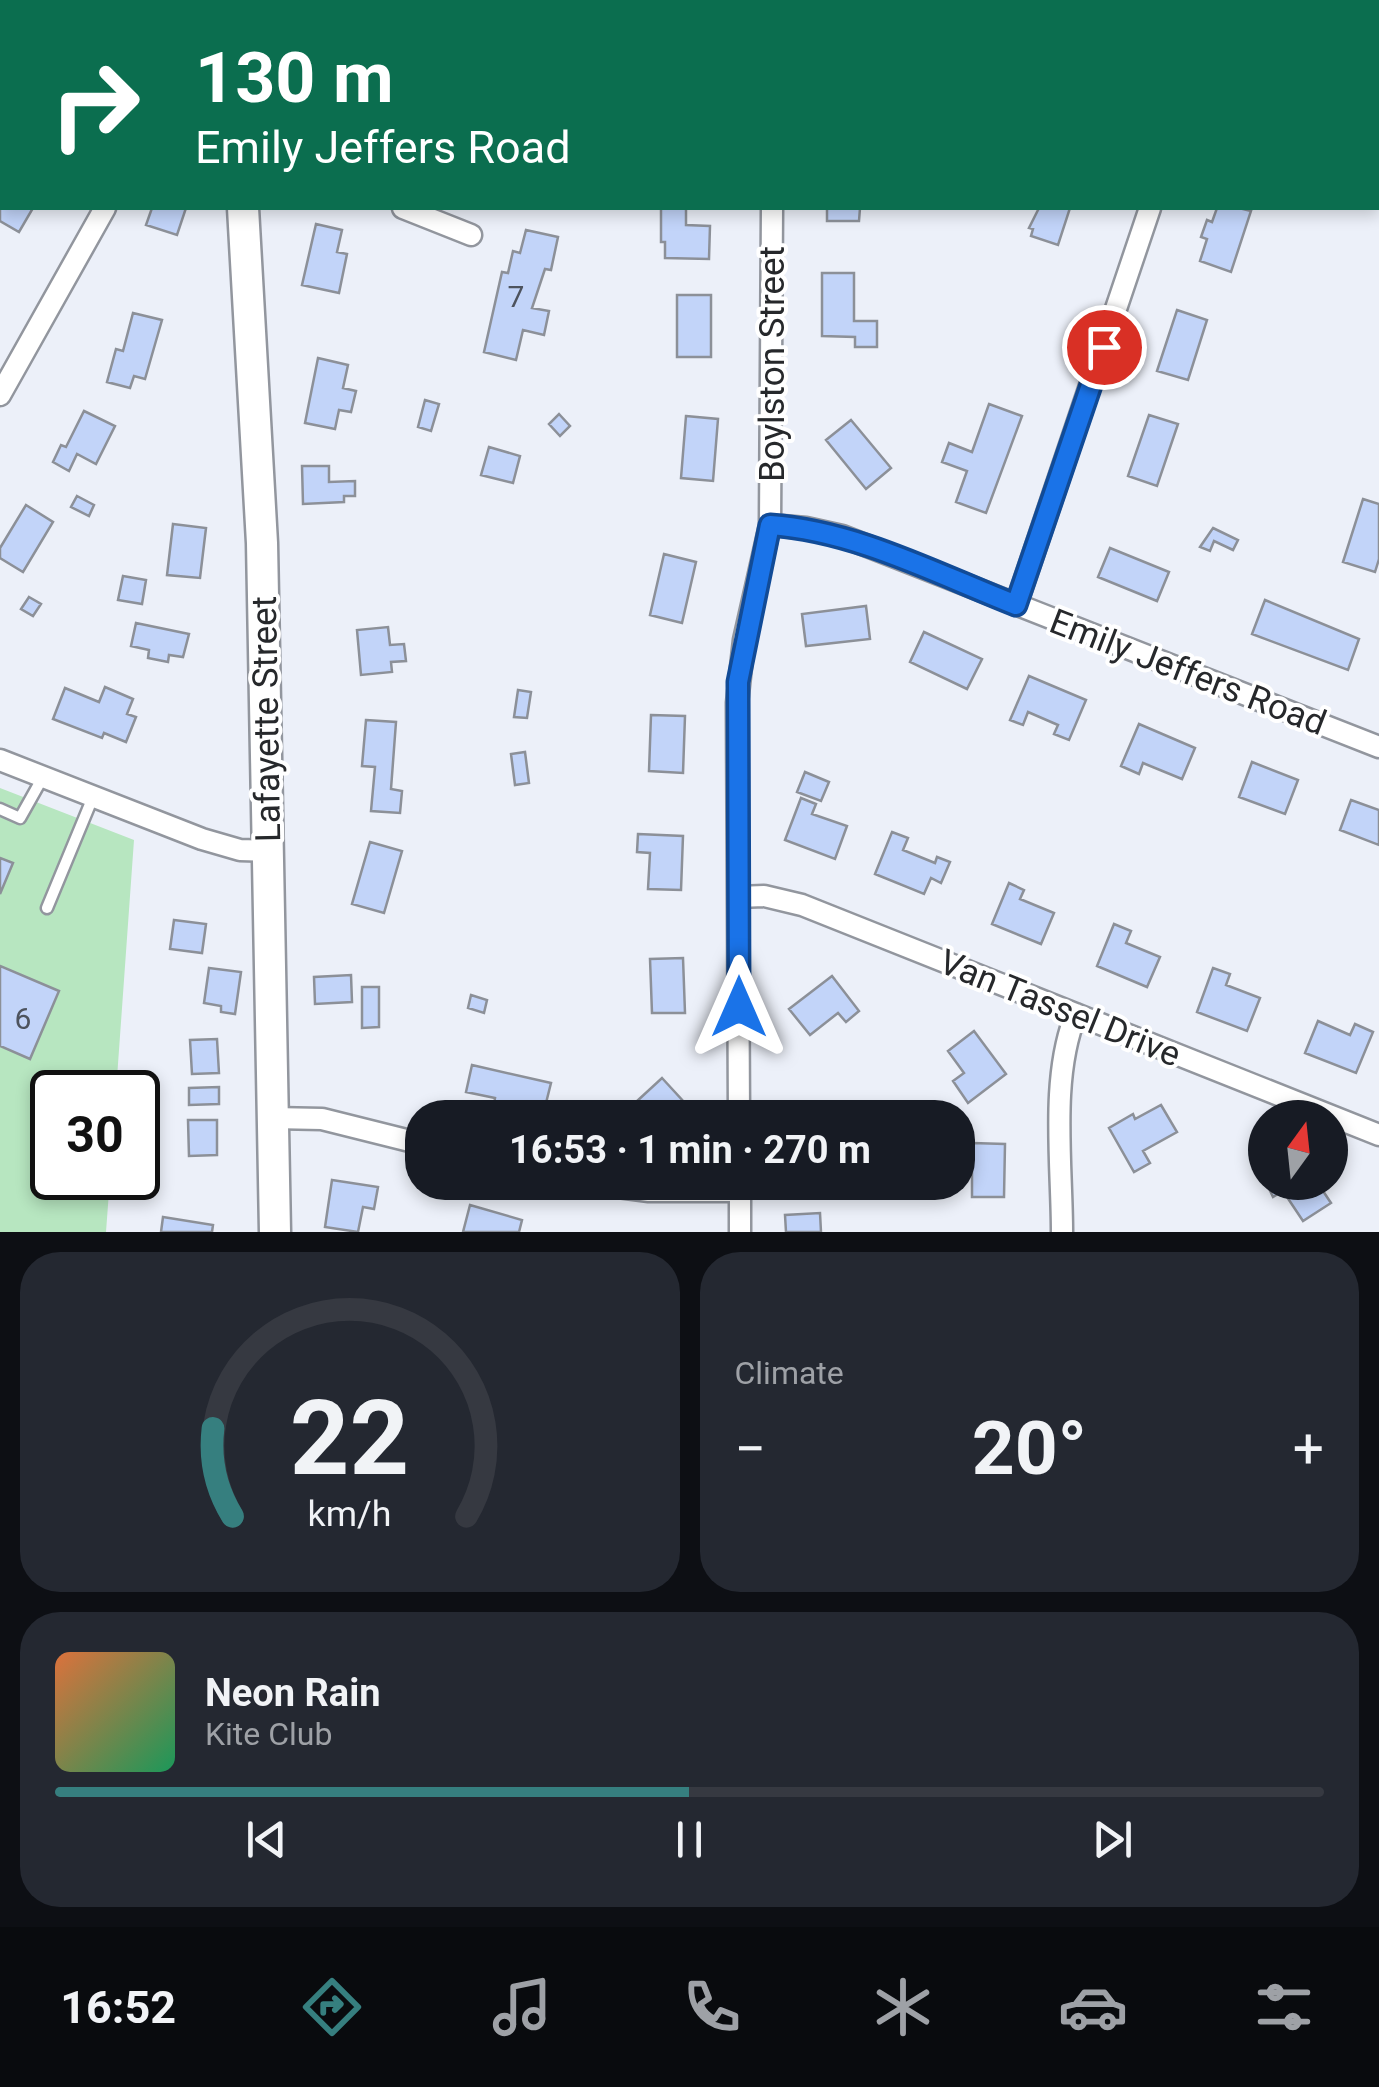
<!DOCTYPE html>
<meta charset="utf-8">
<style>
body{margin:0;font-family:Roboto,sans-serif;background:#242831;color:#f1f3f6;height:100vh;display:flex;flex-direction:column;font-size:38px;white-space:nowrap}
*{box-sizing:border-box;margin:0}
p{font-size:32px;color:#9ea1a6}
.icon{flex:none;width:55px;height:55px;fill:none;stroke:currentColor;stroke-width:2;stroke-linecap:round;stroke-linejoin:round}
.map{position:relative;height:1232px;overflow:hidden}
.details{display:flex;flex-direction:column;gap:20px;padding:20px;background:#0d0f14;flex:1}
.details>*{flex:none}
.guide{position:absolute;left:0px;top:0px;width:1380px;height:210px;box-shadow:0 5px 15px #0003;background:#0b6e4f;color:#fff;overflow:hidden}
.needle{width:65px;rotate:15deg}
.controls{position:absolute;left:1248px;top:1100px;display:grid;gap:20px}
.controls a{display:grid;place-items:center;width:100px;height:100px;border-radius:50%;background:#171b24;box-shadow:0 5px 15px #0003;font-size:50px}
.speed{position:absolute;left:30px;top:1070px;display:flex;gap:20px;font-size:50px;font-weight:700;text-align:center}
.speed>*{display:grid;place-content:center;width:130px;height:130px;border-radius:50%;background:#171b24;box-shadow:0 5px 15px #0003;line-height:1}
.speed .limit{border:5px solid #111;border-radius:15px;background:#fff;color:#111}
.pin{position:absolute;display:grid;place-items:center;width:85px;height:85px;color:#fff;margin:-42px;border:5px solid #fff;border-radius:50%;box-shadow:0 2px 10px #0007}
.me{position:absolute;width:110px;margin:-55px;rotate:0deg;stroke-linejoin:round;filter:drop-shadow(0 0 8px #0008)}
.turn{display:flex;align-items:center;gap:35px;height:210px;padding:0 30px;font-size:45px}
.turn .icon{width:130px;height:130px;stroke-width:2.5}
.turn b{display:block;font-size:70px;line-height:85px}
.big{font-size:75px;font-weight:700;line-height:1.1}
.details .card{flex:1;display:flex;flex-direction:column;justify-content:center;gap:15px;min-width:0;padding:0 35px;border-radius:40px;background:#242831}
.details .dial{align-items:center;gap:0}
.dial svg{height:260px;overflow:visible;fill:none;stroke:#363941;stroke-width:7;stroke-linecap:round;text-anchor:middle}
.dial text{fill:#f1f3f6;stroke:none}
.song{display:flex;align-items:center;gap:30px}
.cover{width:120px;height:120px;border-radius:15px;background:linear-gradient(135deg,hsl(20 70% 55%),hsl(150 70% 35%))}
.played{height:10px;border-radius:5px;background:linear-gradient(90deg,#367f7f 50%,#363941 50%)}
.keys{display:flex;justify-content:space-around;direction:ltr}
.heat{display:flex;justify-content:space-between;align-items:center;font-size:55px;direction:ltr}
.details .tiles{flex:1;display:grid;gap:20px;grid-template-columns:1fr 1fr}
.card:last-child{grid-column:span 2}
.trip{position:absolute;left:405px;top:1100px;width:570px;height:100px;border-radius:40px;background:#171b24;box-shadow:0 5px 15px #0003;font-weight:700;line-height:100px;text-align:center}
.menu{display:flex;height:160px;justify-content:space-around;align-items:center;background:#090b0e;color:#9ea1a6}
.menu .icon{width:70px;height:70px}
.menu .active{color:#367f7f}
.menu b{font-size:45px;color:#f1f3f6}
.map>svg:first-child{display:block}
</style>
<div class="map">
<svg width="1379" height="1232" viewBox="0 0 1379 1232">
<rect width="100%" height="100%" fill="#ecf0f9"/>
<!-- green -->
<path fill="#b7e6c0" d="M0,788L134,840L116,1092H52V1178H110L106,1232H0Z"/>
<!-- building -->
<path fill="#c2d4f9" stroke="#8c9098" stroke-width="2.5" d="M0,206L3,208H33L19,232L0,221Z
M152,208H186L177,235L146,225Z
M661,208H686V225L710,226L709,259L665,258V242H661Z
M827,208H860L859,221H827Z
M1039,208H1070L1058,245L1031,236L1033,229L1029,228Z
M1217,208H1239L1251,211L1231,272L1200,261L1207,239L1201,237L1207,220L1212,222Z
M316,224L342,230L337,252L347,254L339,293L302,285Z
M526,230L558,237L551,270L545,269L532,308L549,311L544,335L523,330L516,360L484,352L502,272L508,273L513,251L520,253Z
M822,273H854V321H877V347H855V337L822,336Z
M677,295H711V357H677Z
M1177,310L1207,320L1188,380L1157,371Z
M133,313L162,320L145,379L134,376L130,388L107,382L116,349L123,351Z
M318,358L348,365L343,388L356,391L351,412L339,410L335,429L305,423Z
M425,400L439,404L431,431L418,427Z
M989,404L1022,416L986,513L956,502L967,471L942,462L949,443L972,452Z
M84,411L115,426L96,464L77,454L69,471L53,462L61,445L66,447Z
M559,414L570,426L560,436L549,424Z
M1149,415L1178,424L1157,486L1128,476Z
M686,416L718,419L713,481L681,478Z
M851,420L891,468L866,489L826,440Z
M489,447L520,456L513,483L481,475Z
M302,466H329V482L355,481V496H344V502L303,504Z
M77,496L94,505L89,516L71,507Z
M1363,499L1379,504V559L1375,572L1343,562Z
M26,505L53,522L23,572L0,558V548Z
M173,524L206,528L200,578L167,575Z
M1213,528L1238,540L1233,550L1214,541L1210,551L1200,547Z
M1110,548L1169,572L1157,601L1098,577Z
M664,554L696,562L682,623L650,615Z
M123,576L146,580L142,604L118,600Z
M29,597L41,604L33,616L21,609Z
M1265,600L1359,639L1348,670L1252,634Z
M866,606L870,639L806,646L802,614Z
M136,623L189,634L183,657L169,655L168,662L148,658L149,650L131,646Z
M388,627L390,645L404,644L406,661L391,662L392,672L361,675L357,630Z
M924,632L982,659L967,689L910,662Z
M1029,676L1086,700L1069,740L1054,734L1058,725L1028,712L1023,725L1010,720Z
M105,687L133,699L127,714L136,717L126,742L104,733L102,738L53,719L65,688L99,702Z
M518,690L531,692L527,718L514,717Z
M651,715L685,716L683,773L649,771Z
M366,720L396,722L391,789L402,791L400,813L371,811L375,767L362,766Z
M1139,724L1195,748L1182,779L1143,763L1139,774L1121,766Z
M525,752L529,783L515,785L511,754Z
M1252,762L1298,780L1285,814L1239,797Z
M805,772L829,782L821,801L797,792Z
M801,798L816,804L812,814L847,826L835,859L785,840Z
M1351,800L1379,810V845L1340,830Z
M892,832L908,838L903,850L935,863L937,857L950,862L941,883L931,878L924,894L875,874Z
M638,834L683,836L681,890L648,889L650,853L637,852Z
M370,842L402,851L384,913L352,904Z
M0,858L13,863L0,894Z
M1009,883L1024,890L1020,899L1054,913L1041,944L992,924Z
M174,920L206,924L202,953L170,949Z
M1114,924L1131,931L1126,943L1160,957L1147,987L1097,966Z
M683,958L685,1013H652L650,959Z
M0,966L59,991L30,1059L0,1046Z
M209,968L241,972L235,1014L221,1012V1006L204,1003Z
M1213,968L1230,974L1226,985L1260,998L1247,1031L1197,1012Z
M351,975L352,1002L315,1004L314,977Z
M832,976L859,1011L846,1022L838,1013L810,1035L789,1009Z
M362,987H379V1027L362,1028Z
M471,995L487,1000L484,1013L468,1008Z
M1318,1021L1350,1035L1355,1024L1373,1032L1356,1073L1305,1053Z
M974,1031L1006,1074L968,1103L953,1081L964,1073L948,1051Z
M217,1039L219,1073L192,1074L190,1040Z
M472,1065L551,1083L543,1115L494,1104L495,1098L466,1092Z
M662,1078L684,1102L668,1118H626L623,1114Z
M219,1087V1104L189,1105V1088Z
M820,1102L821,1118H788L787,1103Z
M1161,1105L1177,1132L1143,1151L1150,1163L1134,1172L1109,1128L1133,1114L1135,1119Z
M188,1120H217V1155L189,1156Z
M972,1143L1005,1144L1004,1197H972Z
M142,1177L157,1181L154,1194L138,1190Z
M332,1180L378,1187L374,1209L363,1207L358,1232L325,1227Z
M1265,1180L1317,1182L1331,1203L1303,1221L1283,1191L1273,1197Z
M470,1205L522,1220L519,1232H463Z
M820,1213L821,1232H786L785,1215Z
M163,1217L213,1225L212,1232H161Z"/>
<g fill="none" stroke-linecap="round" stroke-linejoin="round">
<defs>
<path id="service" d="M0,809L20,818L43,777
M47,908L93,797"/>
<path id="minor" d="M227,2L229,0
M772,2V0
M1218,2L1219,0
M403,208L471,235
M0,395L105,208
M770,525L806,528L842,536L1379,747
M1016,605L1150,208
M0,760L202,839L240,850L269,851
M738,897L764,896L802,905L1379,1135
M273,1118L322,1119L422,1144
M739,1118L737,703L744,640L770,525L772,208
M580,1182L649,1191H740
M740,1182V1232
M1062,1232C1062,1164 1050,1077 1076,1014"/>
<path id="secondary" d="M250,2V0
M243,208L262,543L275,1232"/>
</defs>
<!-- service casing -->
<use href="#service" stroke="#92969e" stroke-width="15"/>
<!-- minor casing -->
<use href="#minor" stroke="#92969e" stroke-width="25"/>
<!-- secondary casing -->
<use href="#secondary" stroke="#92969e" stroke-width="35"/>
<!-- service -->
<use href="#service" stroke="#fff" stroke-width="10"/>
<!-- minor -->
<use href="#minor" stroke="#fff" stroke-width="20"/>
<!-- secondary -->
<use href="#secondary" stroke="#fff" stroke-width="30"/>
</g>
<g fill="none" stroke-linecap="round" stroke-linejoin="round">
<defs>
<path id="route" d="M739,1007L738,682L770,525C856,531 937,574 1016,605L1104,347"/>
</defs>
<!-- route casing -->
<use href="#route" stroke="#114b97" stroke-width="25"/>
<!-- route -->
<use href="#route" stroke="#1a73e8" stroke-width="18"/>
</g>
<g text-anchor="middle" stroke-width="8" stroke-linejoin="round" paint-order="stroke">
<!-- number labels -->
<g font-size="30" fill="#4d535e">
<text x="516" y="307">7</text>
<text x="23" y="1029">6</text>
</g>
<!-- street labels -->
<g font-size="35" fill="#26282b" stroke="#fff">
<text transform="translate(772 364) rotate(-90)" y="12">Boylston Street</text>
<text transform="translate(1188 672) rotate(21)" y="12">Emily Jeffers Road</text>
<text transform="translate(266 719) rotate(-91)" y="12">Lafayette Street</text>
<text transform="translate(1060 1008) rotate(22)" y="12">Van Tassel Drive</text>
</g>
</g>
</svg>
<div class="controls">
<a><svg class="needle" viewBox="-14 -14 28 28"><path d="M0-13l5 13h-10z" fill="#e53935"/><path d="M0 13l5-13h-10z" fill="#9ea1a6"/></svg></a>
</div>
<div class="speed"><div class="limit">30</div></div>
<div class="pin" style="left:1104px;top:347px;background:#d93025"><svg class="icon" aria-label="arrive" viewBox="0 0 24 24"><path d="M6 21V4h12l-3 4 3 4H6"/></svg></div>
<svg class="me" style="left:739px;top:1007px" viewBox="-20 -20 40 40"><path d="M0-17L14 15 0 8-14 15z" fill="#1a73e8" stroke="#fff" stroke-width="4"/></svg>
<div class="trip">16:53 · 1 min · 270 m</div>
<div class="guide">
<div class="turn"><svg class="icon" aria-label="right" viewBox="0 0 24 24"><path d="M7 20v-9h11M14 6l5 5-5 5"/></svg><div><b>130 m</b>Emily Jeffers Road</div></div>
</div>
</div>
<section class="details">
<div class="tiles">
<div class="card dial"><svg viewBox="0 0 100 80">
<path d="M14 69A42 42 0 1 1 86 69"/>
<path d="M14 69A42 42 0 0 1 8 42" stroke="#367f7f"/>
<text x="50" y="56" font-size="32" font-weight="700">22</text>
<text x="50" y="72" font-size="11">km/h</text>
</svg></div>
<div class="card"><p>Climate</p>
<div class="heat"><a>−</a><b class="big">20°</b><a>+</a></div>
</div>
<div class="card">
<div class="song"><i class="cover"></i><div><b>Neon Rain</b><p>Kite Club</p></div></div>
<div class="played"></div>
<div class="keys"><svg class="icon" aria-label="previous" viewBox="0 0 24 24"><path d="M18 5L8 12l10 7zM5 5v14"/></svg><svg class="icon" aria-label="pause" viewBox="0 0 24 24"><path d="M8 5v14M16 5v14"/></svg><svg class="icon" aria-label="next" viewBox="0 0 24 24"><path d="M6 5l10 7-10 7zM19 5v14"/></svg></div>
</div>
</div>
</section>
<nav class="menu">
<b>16:52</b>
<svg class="icon active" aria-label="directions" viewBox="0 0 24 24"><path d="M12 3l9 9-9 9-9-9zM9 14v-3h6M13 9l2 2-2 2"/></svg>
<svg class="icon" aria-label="music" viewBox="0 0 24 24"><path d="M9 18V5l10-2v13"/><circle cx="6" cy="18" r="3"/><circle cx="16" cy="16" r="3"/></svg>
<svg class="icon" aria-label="phone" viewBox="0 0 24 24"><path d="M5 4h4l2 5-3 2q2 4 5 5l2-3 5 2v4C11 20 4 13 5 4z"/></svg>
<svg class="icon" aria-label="climate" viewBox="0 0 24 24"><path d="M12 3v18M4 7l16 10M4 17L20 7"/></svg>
<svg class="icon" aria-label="car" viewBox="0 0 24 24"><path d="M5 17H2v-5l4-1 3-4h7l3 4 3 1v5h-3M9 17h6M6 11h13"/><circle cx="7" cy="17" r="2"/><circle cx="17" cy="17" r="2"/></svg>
<svg class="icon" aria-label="filters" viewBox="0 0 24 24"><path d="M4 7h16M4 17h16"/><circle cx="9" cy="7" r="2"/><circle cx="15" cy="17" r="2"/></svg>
</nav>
